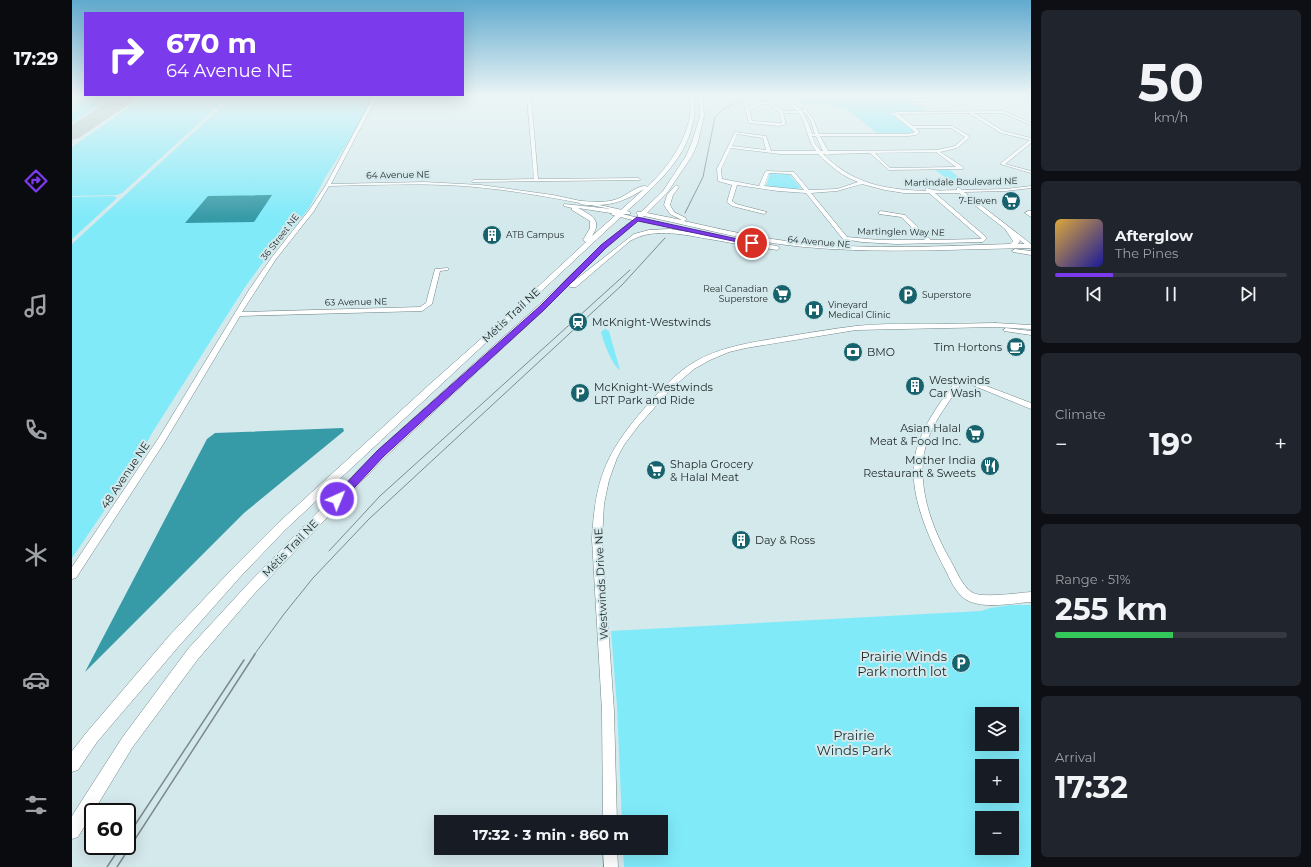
<!DOCTYPE html>
<meta charset="utf-8">
<style>
body{margin:0;font-family:Montserrat,sans-serif;background:#20242c;color:#f1f3f6;height:100vh;display:flex;flex-direction:column;font-size:15px;white-space:nowrap}
*{box-sizing:border-box;margin:0}
p{font-size:13px;color:#9ea1a6}
.icon{flex:none;width:22px;height:22px;fill:none;stroke:currentColor;stroke-width:2;stroke-linecap:round;stroke-linejoin:round}
.map{position:relative;flex:1;overflow:hidden}
.drawer{display:flex;flex-direction:column;gap:10px;padding:10px;background:#0d0f14;width:280px}
.drawer>*{flex:none}
.banner{position:absolute;left:12px;top:12px;width:380px;height:84px;border-radius:0px;box-shadow:0 4px 16px #0002;background:#7c3aed;color:#fff;overflow:hidden}
.buttons{position:absolute;left:903px;top:707px;display:grid;gap:8px}
.buttons a{display:grid;place-items:center;width:44px;height:44px;border-radius:0px;background:#171b24;box-shadow:0 4px 16px #0002;font-size:20px}
.speed{position:absolute;left:12px;top:803px;display:flex;gap:8px;font-size:20px;font-weight:700;text-align:center}
.speed>*{display:grid;place-content:center;width:52px;height:52px;border-radius:50%;background:#171b24;box-shadow:0 4px 16px #0002;line-height:1}
.speed .limit{border:2px solid #111;border-radius:6px;background:#fff;color:#111}
.pin{position:absolute;display:grid;place-items:center;width:34px;height:34px;color:#fff;margin:-17px;border:2px solid #fff;border-radius:50%;box-shadow:0 1px 4px #0007}
.me{position:absolute;width:44px;margin:-22px;rotate:44deg;stroke-linejoin:round;filter:drop-shadow(0 0 3px #0008)}
.turn{display:flex;align-items:center;gap:14px;height:84px;padding:0 16px;font-size:18px}
.turn .icon{width:52px;height:52px;stroke-width:2.5}
.turn b{display:block;font-size:28px;line-height:34px}
.big{font-size:30px;font-weight:700;line-height:1.1}
.drawer .widget{flex:1;display:flex;flex-direction:column;justify-content:center;gap:6px;min-width:0;padding:0 14px;border-radius:6px;background:#20242c}
.drawer .dial{align-items:center;gap:0}
.dial b{font-size:52px;line-height:1}
.song{display:flex;align-items:center;gap:12px}
.cover{width:48px;height:48px;border-radius:6px;background:linear-gradient(135deg,hsl(40 70% 55%),hsl(240 70% 35%))}
.played{height:4px;border-radius:2px;background:linear-gradient(90deg,#7c3aed 25%,#363941 25%)}
.keys{display:flex;justify-content:space-around;direction:ltr}
.heat{display:flex;justify-content:space-between;align-items:center;font-size:22px;direction:ltr}
.charge{height:6px;border-radius:3px;background:linear-gradient(90deg,#34c759 51%,#363941 0)}
.trip{position:absolute;left:362px;top:815px;width:234px;height:40px;border-radius:0px;background:#171b24;box-shadow:0 4px 16px #0002;font-weight:700;line-height:40px;text-align:center}
main{display:flex;flex:1;min-height:0}
.menu{display:flex;flex-direction:column;width:72px;justify-content:space-around;align-items:center;background:#090b0e;color:#9ea1a6}
.menu .icon{width:28px;height:28px}
.menu .active{color:#7c3aed}
.menu b{font-size:18px;color:#f1f3f6}
.map>svg:first-child{display:block}
</style>
<main>
<nav class="menu">
<b>17:29</b>
<svg class="icon active" aria-label="directions" viewBox="0 0 24 24"><path d="M12 3l9 9-9 9-9-9zM9 14v-3h6M13 9l2 2-2 2"/></svg>
<svg class="icon" aria-label="music" viewBox="0 0 24 24"><path d="M9 18V5l10-2v13"/><circle cx="6" cy="18" r="3"/><circle cx="16" cy="16" r="3"/></svg>
<svg class="icon" aria-label="phone" viewBox="0 0 24 24"><path d="M5 4h4l2 5-3 2q2 4 5 5l2-3 5 2v4C11 20 4 13 5 4z"/></svg>
<svg class="icon" aria-label="climate" viewBox="0 0 24 24"><path d="M12 3v18M4 7l16 10M4 17L20 7"/></svg>
<svg class="icon" aria-label="car" viewBox="0 0 24 24"><path d="M5 17H2v-5l4-1 3-4h7l3 4 3 1v5h-3M9 17h6M6 11h13"/><circle cx="7" cy="17" r="2"/><circle cx="17" cy="17" r="2"/></svg>
<svg class="icon" aria-label="filters" viewBox="0 0 24 24"><path d="M4 7h16M4 17h16"/><circle cx="9" cy="7" r="2"/><circle cx="15" cy="17" r="2"/></svg>
</nav>
<div class="map">
<svg width="959" height="867" viewBox="0 0 959 867">
<rect width="100%" height="100%" fill="#d4e9ec"/>
<!-- green -->
<path fill="#80eaf9" fill-rule="evenodd" d="M0,97H41L0,123Z
M71,97H156L50,193L45,195L0,196V147Z
M160,97H301L278,139L254,176L237,208L223,226L213,235L189,265L173,287L80,433L64,464L0,558V244Z
M720,97H833L854,111L818,113L840,129L842,131L839,133H805L774,109L753,105H732L718,98Z
M877,169L897,186L886,187L863,170Z
M701,172L717,174L729,188L721,190L697,187L694,186L698,173Z
M0,197L42,196L45,198L0,239Z
M533,329L537,331L548,370C540,365 531,341 529,332Z
M939,605H959V867H552L551,848H589V822H550L545,706L539,631L909,611L918,608ZM910,714H940V744H910ZM910,766H940V796H910ZM910,818H940V848H910Z"/>
<!-- water -->
<path fill="#369aa7" d="M200,195L182,222L113,223L136,196Z
M271,428L272,431L172,513L13,672L135,439L143,433Z"/>
<g fill="none" stroke-linecap="round" stroke-linejoin="round">
<!-- taxiway -->
<path fill="#a8babc" fill-rule="evenodd" d="M10,123H13L17,125L0,136V129Z"/>
<!-- runway -->
<path fill="#a8babc" fill-rule="evenodd" d="M43,97H65L62,101L7,138L0,140V125Z"/>
<defs>
<path id="minor" d="M301,97H305L259,184L352,182L409,185L481,195L555,211L553,212C499,201 446,190 391,186C347,183 302,185 257,186L242,211L204,259L170,312L348,307L354,303L363,269L376,268V270L368,271L360,304L350,311L168,316L92,443L4,578L0,579V567L86,439L177,290L200,257L238,209L254,185Z
M455,97H459L466,179L566,178L568,179V180L400,182V181L402,180L462,179Z
M702,97C710,97 718,101 724,106C727,108 728,110 732,111L730,109L733,108L741,119L747,134H836L843,132L822,115V113L825,112L932,111L959,123V125L931,113H902L931,131L959,138V143L933,164L959,171V173L928,164L958,140L929,133L897,113L826,114L841,126H880L897,136V138L885,148L868,152L891,167V169L817,170L798,153L758,154L756,155L751,154C781,184 811,189 852,191H854L853,189L855,188C864,192 875,190 885,190V188H887L890,190L934,189L959,186V188L934,191L892,192L959,244V249L887,193H863L914,237L915,238L911,242L824,244L790,242L771,239L734,193L706,191L665,185L660,201L664,204L695,212L692,214L660,206L655,202L660,185L646,181L645,169L663,132L694,136L699,151H744C735,140 735,125 727,113H711L714,124L707,126L677,123L673,108L690,102H697L711,111H725L716,103ZM691,104H696L707,111L710,123L680,121L677,109ZM733,112L738,119L743,134H740L737,125L731,113ZM844,128H879L893,137L883,146L865,150L756,151L748,136H836L844,135L847,133V131ZM665,134L691,138L694,150L660,146ZM740,136H744L751,151H749L743,144ZM659,148L708,154H746C758,166 770,176 786,182L765,189L737,190L722,172L695,171L693,172L687,186L650,179L649,169ZM864,152L884,167L818,168L803,153ZM697,173L719,174L732,190L692,186ZM790,184L813,190L832,193H857L909,238L908,239L859,240L833,215L809,211L807,212V214L829,217L853,240H807L775,237L739,193L765,191Z
M943,97H948L959,102V104L949,100L840,101L838,100L840,99L944,98Z
M956,211H959V217L953,213Z
M542,212L567,218L568,219L565,221L540,215L539,214Z
M923,323L959,325V329L923,327L784,330L674,348L657,352L638,360L622,369L600,388L567,425L552,445L545,458L537,480L532,504L530,539L542,711L545,822H531L530,711L520,539C523,481 533,454 571,410C587,392 603,373 624,361C651,346 682,342 712,337C736,333 759,329 784,326C814,323 844,324 874,324C891,324 907,323 923,323Z
M934,328L959,331V335L932,331L931,330Z
M896,379L959,403V409L895,383L889,384C878,401 863,419 856,439C842,476 857,522 876,556C883,567 889,586 901,593C912,598 946,593 959,592V602C940,603 910,610 893,599C883,592 878,579 873,569C856,537 834,488 844,451C851,424 869,402 884,380Z
M531,848H545L546,867H532Z"/>
<path id="major" d="M618,97H622C622,103 623,110 622,116C617,157 584,185 555,211L558,212V214H552L213,530L169,576L107,646L25,742L6,770L0,772V751L15,732L97,636L161,568L205,524L358,384L428,322L514,242L511,240L518,228V221L500,210V208L492,206V204L549,210L572,189C555,200 540,206 519,205C514,205 510,205 507,203L510,201C522,202 534,203 545,199C554,196 565,185 574,186L575,187C595,169 613,143 618,116C619,110 618,103 618,97ZM506,208L545,214L520,236C531,220 519,215 506,208Z
M627,97H631L632,116L626,142L620,156L595,193L575,213L610,220L598,214L592,205L595,195L604,185L607,187L601,195L598,205L602,212L614,218L615,219L612,221C652,230 691,239 731,243C800,250 869,246 938,244L941,241L933,229L936,227L938,228L948,241L946,244H959V248C883,249 808,254 732,247C678,242 625,227 572,216L533,248L473,309L313,457L183,593L126,659L60,748L6,837L0,839V816L50,738L116,649L175,585L305,451L467,305L529,246L563,218L566,215L564,213L565,212H569L591,191L614,156L620,142L628,116Z
M598,229L705,246L708,248L705,250C684,247 664,244 643,240C616,236 583,226 558,241L504,287H498L497,285L562,234L577,230Z
M943,249L959,251V255L941,252L940,251Z"/>
</defs>
<!-- minor casing -->
<use href="#minor" stroke="#728689" stroke-width="1"/>
<!-- major casing -->
<use href="#major" stroke="#728689" stroke-width="1"/>
<!-- minor -->
<use href="#minor" fill="#fff" fill-rule="evenodd"/>
<!-- major -->
<use href="#major" fill="#fff" fill-rule="evenodd"/>
<!-- tram-far1 -->
<path stroke="#7c8a8c" stroke-width="1" d="M613,213L631,177L643,117L651,109L677,97
M257,551L308,496L558,270
M182,655L212,614L241,578L297,519L550,285L593,238"/>
<!-- tram -->
<path stroke="#7c8a8c" stroke-width="1.5" d="M55,837L172,660
M35,867L49,846
M45,867L183,654"/>
</g>
<!-- sky -->
<linearGradient id="sky" x2="0" y2="1"><stop stop-color="#61aace"/><stop offset="0.44" stop-color="#ecf5f6"/><stop offset="1" stop-color="#ecf5f6" stop-opacity="0"/></linearGradient>
<rect width="959" height="218" fill="url(#sky)"/>
<!-- route -->
<path fill="#7c3aed" stroke="#51269a" d="M565,217L684,243L680,245L566,221L534,248L473,309L312,456L269,502L265,503L262,502L260,499L262,496L305,451L468,306L529,245Z"/>
<!-- icons -->
<defs>
<symbol id="supermarket-disc" viewBox="-11 -11 22 22"><circle r="9.5" fill="#17636d" stroke="#d4e9ec"/><path d="M-6-5.5h2.5l.6 2H6L4.5 2H-2.5L-4.4-4H-6ZM-1.5 3.2a1.3 1.3 0 1 0 .1 0ZM3 3.2a1.3 1.3 0 1 0 .1 0Z" fill="#fff"/></symbol>
<symbol id="building-disc" viewBox="-11 -11 22 22"><circle r="9.5" fill="#17636d" stroke="#d4e9ec"/><path d="M-4-6H4V6H1V3H-1V6H-4ZM-2.5-4.3h1.7v1.8h-1.7ZM.8-4.3h1.7v1.8H.8ZM-2.5-1h1.7V.8h-1.7ZM.8-1h1.7V.8H.8Z" fill="#fff"/></symbol>
<symbol id="parking-disc" viewBox="-11 -11 22 22"><circle r="9.5" fill="#17636d" stroke="#d4e9ec"/><path d="M-3.5-5.5H1a3.5 3.5 0 0 1 0 7H-1V5.5H-3.5ZM-1-3.4V-.6H.8a1.4 1.4 0 0 0 0-2.8Z" fill="#fff"/></symbol>
<symbol id="hospital-disc" viewBox="-11 -11 22 22"><circle r="9.5" fill="#17636d" stroke="#d4e9ec"/><path d="M-5-5h3v3.5h4V-5h3V5h-3V1.5h-4V5h-3Z" fill="#fff"/></symbol>
<symbol id="station-disc" viewBox="-11 -11 22 22"><circle r="9.5" fill="#17636d" stroke="#d4e9ec"/><path d="M-3-6H3Q5-6 5-4V2Q5 4 3 4L4.5 6H3L1.5 4h-3L-3 6H-4.5L-3 4Q-5 4-5 2V-4Q-5-6-3-6ZM-3.5-4v3h7v-3ZM-3.5 1v1.5H-2V1ZM2 1v1.5H3.5V1Z" fill="#fff"/></symbol>
<symbol id="cafe-disc" viewBox="-11 -11 22 22"><circle r="9.5" fill="#17636d" stroke="#d4e9ec"/><path d="M-5.5-4.5H6V0H3Q3 3.5 0 3.5H-2.5Q-5.5 3.5-5.5 0ZM3-3.2v2h1.7v-2ZM-6 4.5H4V6H-6Z" fill="#fff"/></symbol>
<symbol id="bank-disc" viewBox="-11 -11 22 22"><circle r="9.5" fill="#17636d" stroke="#d4e9ec"/><path d="M-6-4H6V4H-6ZM0-2.3a2.3 2.3 0 1 0 0 4.6a2.3 2.3 0 1 0 0-4.6Z" fill="#fff"/></symbol>
<symbol id="restaurant-disc" viewBox="-11 -11 22 22"><circle r="9.5" fill="#17636d" stroke="#d4e9ec"/><path d="M-5-6h1v4h1v-4h1v4h1v-4h1v5L-1.5 .5V6h-2V.5L-5-1ZM5-6V6H3V1.5H1.5Q1.5-4 5-6Z" fill="#fff"/></symbol>
</defs>
<g fill-rule="evenodd">
<use href="#supermarket-disc" x="928" y="190" width="22" height="22"/>
<use href="#building-disc" x="409" y="224" width="22" height="22"/>
<use href="#supermarket-disc" x="699" y="283" width="22" height="22"/>
<use href="#parking-disc" x="825" y="284" width="22" height="22"/>
<use href="#hospital-disc" x="731" y="299" width="22" height="22"/>
<use href="#station-disc" x="495" y="311" width="22" height="22"/>
<use href="#cafe-disc" x="933" y="336" width="22" height="22"/>
<use href="#bank-disc" x="770" y="341" width="22" height="22"/>
<use href="#building-disc" x="832" y="375" width="22" height="22"/>
<use href="#parking-disc" x="497" y="382" width="22" height="22"/>
<use href="#supermarket-disc" x="892" y="423" width="22" height="22"/>
<use href="#restaurant-disc" x="907" y="455" width="22" height="22"/>
<use href="#supermarket-disc" x="573" y="459" width="22" height="22"/>
<use href="#building-disc" x="658" y="529" width="22" height="22"/>
<use href="#parking-disc" x="878" y="652" width="22" height="22"/>
</g>
<g text-anchor="middle" stroke-width="4" stroke-linejoin="round" paint-order="stroke">
<!-- far-street labels -->
<g font-size="9" fill="#1e2627" stroke="#d4e9ec">
<text transform="translate(326 175) rotate(-1)" y="3">64 Avenue NE</text>
<text transform="translate(889 182) rotate(-1)" y="3">Martindale Boulevard NE</text>
<text transform="translate(829 232) rotate(1)" y="3">Martinglen Way NE</text>
<text transform="translate(208 237) rotate(-52)" y="3">36 Street NE</text>
<text transform="translate(747 242) rotate(5)" y="3">64 Avenue NE</text>
<text transform="translate(284 302) rotate(-1)" y="3">63 Avenue NE</text>
</g>
<!-- far-poi labels -->
<g font-size="9" fill="#1e2627" stroke="#d4e9ec" text-anchor="start">
<text x="925" y="204" text-anchor="end">7-Eleven</text>
<text x="434" y="238">ATB Campus</text>
<text x="696" y="292" text-anchor="end">Real Canadian<tspan x="696" dy="10">Superstore</tspan></text>
<text x="850" y="298">Superstore</text>
<text x="756" y="308">Vineyard<tspan x="756" dy="10">Medical Clinic</tspan></text>
</g>
<!-- street labels -->
<g font-size="11" fill="#1e2627" stroke="#d4e9ec">
<text transform="translate(439 315) rotate(-43)" y="4">Métis Trail NE</text>
<text transform="translate(53 475) rotate(-56)" y="4">48 Avenue NE</text>
<text transform="translate(218 548) rotate(-46)" y="4">Métis Trail NE</text>
<text transform="translate(529 584) rotate(-93)" y="4">Westwinds Drive NE</text>
</g>
<!-- poi labels -->
<g font-size="11" fill="#1e2627" stroke="#d4e9ec" text-anchor="start">
<text x="520" y="326">McKnight-Westwinds</text>
<text x="930" y="351" text-anchor="end">Tim Hortons</text>
<text x="795" y="356">BMO</text>
<text x="857" y="384">Westwinds<tspan x="857" dy="13">Car Wash</tspan></text>
<text x="522" y="391">McKnight-Westwinds<tspan x="522" dy="13">LRT Park and Ride</tspan></text>
<text x="889" y="432" text-anchor="end">Asian Halal<tspan x="889" dy="13">Meat &amp; Food Inc.</tspan></text>
<text x="904" y="464" text-anchor="end">Mother India<tspan x="904" dy="13">Restaurant &amp; Sweets</tspan></text>
<text x="598" y="468">Shapla Grocery<tspan x="598" dy="13">&amp; Halal Meat</tspan></text>
<text x="683" y="544">Day &amp; Ross</text>
</g>
<!-- near-poi labels -->
<g font-size="13" fill="#1e2627" stroke="#d4e9ec" text-anchor="end">
<text x="875" y="661">Prairie Winds<tspan x="875" dy="15">Park north lot</tspan></text>
</g>
<!-- near-park labels -->
<g font-size="13" fill="#172d30" stroke="#d4e9ec">
<text x="782" y="740">Prairie<tspan x="782" dy="15">Winds Park</tspan></text>
</g>
</g>
</svg>
<div class="buttons">
<a><svg class="icon" aria-label="layers" viewBox="0 0 24 24"><path d="M12 4l9 5-9 5-9-5zM3 14l9 5 9-5"/></svg></a>
<a>+</a>
<a>−</a>
</div>
<div class="speed"><div class="limit">60</div></div>
<div class="pin" style="left:680px;top:243px;background:#d93025"><svg class="icon" aria-label="arrive" viewBox="0 0 24 24"><path d="M6 21V4h12l-3 4 3 4H6"/></svg></div>
<svg class="me" style="left:265px;top:499px" viewBox="-20 -20 40 40"><circle r="17" fill="#7c3aed" stroke="#fff" stroke-width="3"/><path d="M0-11L8 9 0 5-8 9z" fill="#fff"/></svg>
<div class="trip">17:32 · 3 min · 860 m</div>
<div class="banner">
<div class="turn"><svg class="icon" aria-label="right" viewBox="0 0 24 24"><path d="M7 20v-9h11M14 6l5 5-5 5"/></svg><div><b>670 m</b>64 Avenue NE</div></div>
</div>
</div>
<section class="drawer">
<div class="widget dial"><b>50</b><p>km/h</p></div>
<div class="widget">
<div class="song"><i class="cover"></i><div><b>Afterglow</b><p>The Pines</p></div></div>
<div class="played"></div>
<div class="keys"><svg class="icon" aria-label="previous" viewBox="0 0 24 24"><path d="M18 5L8 12l10 7zM5 5v14"/></svg><svg class="icon" aria-label="pause" viewBox="0 0 24 24"><path d="M8 5v14M16 5v14"/></svg><svg class="icon" aria-label="next" viewBox="0 0 24 24"><path d="M6 5l10 7-10 7zM19 5v14"/></svg></div>
</div>
<div class="widget"><p>Climate</p>
<div class="heat"><a>−</a><b class="big">19°</b><a>+</a></div>
</div>
<div class="widget"><p>Range · 51%</p><b class="big">255 km</b><div class="charge"></div></div>
<div class="widget"><p>Arrival</p><b class="big">17:32</b></div>
</section>
</main>
